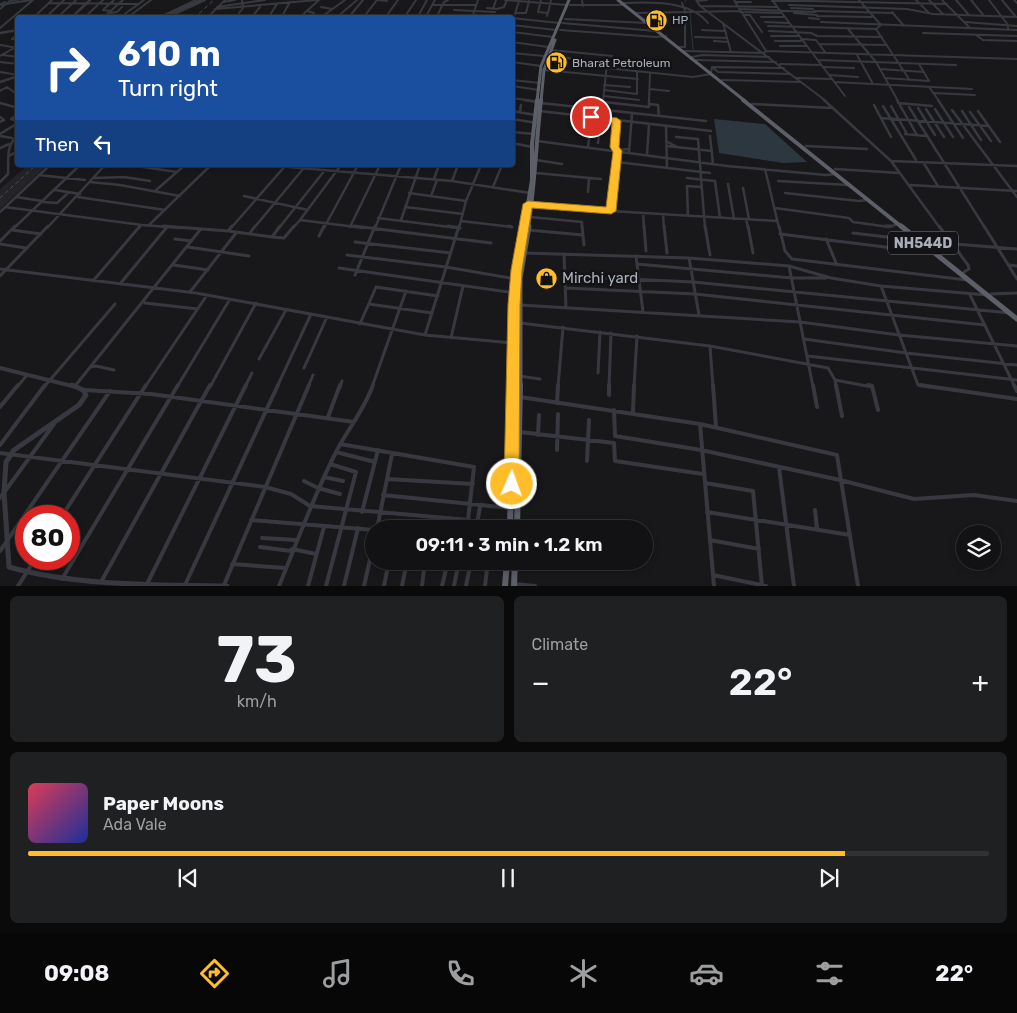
<!DOCTYPE html>
<meta charset="utf-8">
<style>
body{margin:0;font-family:Rubik,sans-serif;background:#1f2022;color:#f1f3f6;height:100vh;display:flex;flex-direction:column;font-size:19px;white-space:nowrap}
*{box-sizing:border-box;margin:0}
p{font-size:16px;color:#9c9ea0}
.icon{flex:none;width:28px;height:28px;fill:none;stroke:currentColor;stroke-width:2;stroke-linecap:round;stroke-linejoin:round}
.map{position:relative;height:586px;overflow:hidden}
.side{display:flex;flex-direction:column;gap:10px;padding:10px;background:#0a0a0b;flex:1}
.side>*{flex:none}
.guide{position:absolute;left:15px;top:15px;width:500px;height:152px;border-radius:5px;box-shadow:0 2px 8px #0003,0 0 0 1px #313234;background:#1a4fa0;color:#fff;overflow:hidden}
.fabs{position:absolute;left:956px;top:525px;display:grid;gap:10px}
.fabs a{display:grid;place-items:center;width:45px;height:45px;border-radius:50%;background:#121214;box-shadow:0 2px 8px #0003,0 0 0 1px #313234;font-size:25px}
.speed{position:absolute;left:15px;top:505px;display:flex;gap:10px;font-size:25px;font-weight:700;text-align:center}
.speed>*{display:grid;place-content:center;width:65px;height:65px;border-radius:50%;background:#121214;box-shadow:0 2px 8px #0003,0 0 0 1px #313234;line-height:1}
.speed .limit{border:8px solid #d22;background:#fff;color:#111}
.pin{position:absolute;display:grid;place-items:center;width:42px;height:42px;color:#fff;margin:-21px;border:2px solid #fff;border-radius:50%;box-shadow:0 1px 5px #0007}
.me{position:absolute;width:55px;margin:-28px;rotate:2deg;stroke-linejoin:round;filter:drop-shadow(0 0 4px #0008)}
.turn{display:flex;align-items:center;gap:18px;height:105px;padding:0 20px;font-size:22px}
.turn .icon{width:65px;height:65px;stroke-width:2.5}
.turn b{display:block;font-size:35px;line-height:42px}
.then{display:flex;align-items:center;height:48px;padding:0 20px;background:#0003;gap:10px;font-size:19px}
.big{font-size:38px;font-weight:600;line-height:1.1}
.side .card{flex:1;display:flex;flex-direction:column;justify-content:center;gap:8px;min-width:0;padding:0 18px;border-radius:8px;background:#1f2022}
.side .dial{align-items:center;gap:0}
.dial b{font-size:65px;line-height:1}
.song{display:flex;align-items:center;gap:15px}
.cover{width:60px;height:60px;border-radius:8px;background:linear-gradient(135deg,hsl(350 70% 55%),hsl(230 70% 35%))}
.played{height:5px;border-radius:2px;background:linear-gradient(90deg,#ffbd2b 85%,#313234 85%)}
.keys{display:flex;justify-content:space-around;direction:ltr}
.heat{display:flex;justify-content:space-between;align-items:center;font-size:28px;direction:ltr}
.side .tiles{flex:1;display:grid;gap:10px;grid-template-columns:1fr 1fr}
.card:last-child{grid-column:span 2}
.trip{position:absolute;left:365px;top:520px;width:288px;height:50px;border-radius:25px;background:#121214;box-shadow:0 2px 8px #0003,0 0 0 1px #313234;font-weight:600;line-height:50px;text-align:center}
.tabs{display:flex;height:80px;justify-content:space-around;align-items:center;background:#070708;color:#9c9ea0}
.tabs .icon{width:35px;height:35px}
.tabs .current{color:#ffbd2b}
.tabs b{font-size:22px;color:#f1f3f6}
.map>svg:first-child{display:block}
</style>
<div class="map">
<svg width="1017" height="586" viewBox="0 0 1017 586">
<rect width="100%" height="100%" fill="#18181a"/>
<!-- built -->
<path fill="#242427" d="M28,165H47L0,209V189Z"/>
<!-- water -->
<path fill="#2c3740" d="M714,119L765,124L807,162L783,163L719,153Z"/>
<g fill="none" stroke-linecap="round" stroke-linejoin="round">
<!-- stream -->
<path stroke="#2c3740" stroke-width="1" d="M685,2L686,0
M690,14L693,49"/>
<!-- river -->
<path fill="#2c3740" fill-rule="evenodd" d="M11,0H21L12,2L10,1Z
M5,1L7,2L6,3L0,5V3Z"/>
<!-- minor-far3 -->
<path stroke="#383940" stroke-width="2" d="M377,0L387,1
M505,0L567,5
M541,0L538,12L548,13L547,16
M582,0L583,6
M696,0L700,6L826,101
M772,0L845,96
M859,0L881,25L876,29L909,79
M916,0L928,12
M929,0L943,14
M942,0L970,28
M956,0L969,15
M971,0L984,16
M989,0L1008,25V30
M1002,0L1016,17
M1014,0L1017,3
M697,1L707,0
M772,1H808
M808,1L947,4
M223,2L235,0
M735,2H751
M49,3L139,4
M623,3C651,2 690,0 708,23
M0,5L31,0
M432,5H476
M570,5H624
M789,5L907,9L933,14L1017,17
M700,6L776,7
M217,7L265,0
M321,7L332,9
M487,8L497,9L504,7L507,0
M791,8L813,9
M0,9L11,0
M215,9L317,0
M493,9L496,0
M739,9L815,12
M454,10L495,12
M111,11L103,10L114,0
M307,11L314,13
M814,11L893,13
M740,12L780,13
M892,12L904,26
M110,13L117,12L122,7
M239,13L243,8L242,0
M516,13H526L529,1
M548,13L551,0
M636,13L740,11
M794,13L817,15
M515,14L519,1
M87,15L103,0
M106,15L123,0
M209,15H223
M484,15L507,18
M745,15H750L762,32
M86,16H122
M122,16L144,0
M172,16L188,15L187,18
M451,16L472,17
M817,16L872,17
M761,17H783
M33,18L52,0
M45,18L64,0
M57,18L76,0
M127,18L151,0
M158,18L196,0
M166,18L205,0
M207,18L225,0
M251,18L260,7
M268,18L277,4
M281,18L290,2
M299,18L319,0
M320,18L345,0
M336,18L357,0
M348,18L363,0
M363,18L377,0
M385,18L398,0
M404,18L416,0
M417,18L427,0
M425,18L435,0
M436,18L444,2L448,0
M472,18L478,0
M512,18L559,23
M809,18L819,19
M565,19L647,23
M765,22L788,23
M821,22L1017,30
M965,22L1017,26
M562,23L656,31
M723,23L731,52
M512,25L556,30
M768,26L876,29
M0,28L33,0
M848,29L876,62L898,101
M560,30L656,37L666,36
M702,30L724,31
M769,31L811,33L817,36L882,37
M512,32L553,37
M923,33L1017,36
M18,34L12,39H18
M976,35L983,40L1017,41
M771,36H798
M695,37L727,38
M801,39L816,40L825,52
M714,41L728,42
M775,41H801
M512,42L548,47
M819,44L887,45
M0,45L18,48
M780,46H806
M680,47H685V11L682,3
M551,50L612,56
M685,51L764,53L766,51L734,0
M766,51L1017,59
M512,53L544,56
M3,55L18,57
M857,55L873,84
M0,56L14,48
M549,56L586,60L585,64
M692,57L702,55L769,57
M696,60L776,62
M818,60L956,65
M0,62L18,64
M512,62L541,66
M564,64L565,58
M780,64L821,65
M712,67L718,72L790,74
M824,67L854,68
M606,68L693,77L711,74
M880,69L924,72
M544,70L638,79
M0,72L18,75
M711,72L712,67L784,68
M829,75L858,77
M797,78L831,79
M885,78L929,81L919,64
M512,80L540,83
M722,80L800,82
M834,82L972,89
M604,85L630,87
M512,86L539,90
M929,87L939,101
M650,89L669,91
M604,90L637,94V72
M0,91L7,87L15,93
M934,93L975,95
M604,96L639,100
M512,98L533,101
M603,101L607,63L629,65
M649,101L650,73"/>
<!-- minor-far2 -->
<path stroke="#383940" stroke-width="2.5" d="M525,100L537,102
M824,100L891,161L940,228
M897,100L917,135
M938,100L963,138
M604,102L649,107V100
M0,103L18,108
M541,103L706,121
M898,103L932,106
M649,104L658,105L659,116
M752,104L833,108
M874,105L891,137
M883,106L916,160
M891,106L907,134
M909,107L985,228
M918,108L935,135
M926,109L944,137
M935,109L953,137
M952,110L1017,197
M512,111L536,115
M540,111L711,131
M962,111L981,140
M978,111L1000,142
M970,112L991,141
M520,113L521,105
M18,114L11,119L18,121
M0,117L4,120L0,122
M881,118L988,126
M512,119L537,123
M617,121L614,147L618,151L611,211L777,221
M666,127L667,168
M512,132L534,134
M0,134L18,123
M905,134L926,136
M0,136L12,138
M710,136L713,164
M676,137L698,139L705,228
M537,141L727,166L826,175L836,174
M666,141L677,147
M512,143L532,147
M598,143L603,100
M667,146L712,151
M806,146L867,149
M588,147L593,108
M0,148L9,144
M618,150L629,149
M629,153L632,113
M647,155L649,125
M9,156L18,151
M536,160L562,164
M891,161L1017,166
M617,162L710,173
M923,162L938,186
M265,165L452,181L530,193
M341,165L300,220L364,228
M103,167L136,166L177,172
M765,169L779,228
M835,169L900,173
M536,173L601,179
M39,175L85,180
M95,178L124,177L150,181
M687,178L715,181L720,218
M434,179L439,165
M452,181L458,165
M778,181L848,185
M0,182L8,174C9,160 5,145 18,136
M90,182L120,185L180,196
M728,184L734,219
M910,185L1017,191
M493,187L502,165
M743,188L749,219
M55,190L80,194
M155,191L185,165
M588,192L589,178
M409,193L466,201
M785,193L859,201L867,200
M244,196L308,210
M431,196L437,180
M16,197L42,201
M78,197L165,210
M43,202L57,203L68,193
M531,204L611,211
M5,207L142,225L181,228
M405,207L463,214
M775,208L849,218L853,222L889,227L898,224
M0,212L50,165
M643,213L644,228
M663,214L664,228
M688,216L687,186L701,187
M530,217L582,222V228
M378,218L458,228
M746,219L748,228
M401,220L420,165
M461,221L512,227
M149,225L211,165
M350,227L380,165
M14,228L80,165
M47,228L105,165
M139,228L141,225
M231,228L286,165
M254,228L303,169
M279,228L325,170
M293,228L300,220
M324,228L358,165
M375,228L401,165
M459,228L466,201L481,165"/>
<!-- minor-far1 -->
<path stroke="#383940" stroke-width="3" d="M163,226L228,231L272,237L280,226
M354,226L491,243
M448,226L460,228
M508,226L512,227
M582,226L584,245
M644,226L646,251
M664,226L667,253
M705,226L710,255
M748,226L753,253
M779,226L785,251L792,259L967,280
M885,226H891
M939,226L968,265L969,269L964,272
M984,226L1017,279
M12,230L41,234
M528,230L583,235
M228,231L232,226
M250,233L255,226
M853,233L920,241
M780,234L933,253
M319,236L324,226
M272,237L284,238L294,226
M175,239L191,241
M826,239L837,265
M0,241L15,226
M355,242L451,253
M0,244L26,248
M955,244L1017,249
M188,247L249,256
M524,253L689,258L789,266L831,278L881,286L987,295
M564,254L566,308
M941,254L959,252
M347,255L446,267L516,279
M636,256L643,312
M689,258L699,315
M637,264L792,278H826
M174,265L208,270
M1009,265L1017,266
M789,266L813,387
M339,268L515,293
M0,269L196,293L425,335L513,343
M355,275L375,226
M0,276L48,226
M565,276L693,282L1010,313
M93,281L140,226
M120,284L167,227
M881,286L918,385L929,387
M566,288L695,294L985,325
M190,292L236,233
M991,294L1017,293
M970,295L1015,387
M145,303L198,309
M369,304L432,313
M520,305L800,322L899,335L1017,346
M520,323L710,346L828,368L835,380L872,387
M360,324L376,287L438,296
M425,335L459,226
M451,338L463,286
M804,339L906,353L1017,365
M710,346L713,387
M808,356L1017,380
M259,359L286,310
M91,367L96,366L114,370
M304,368L327,317
M598,373L600,332
M519,376L540,379
M835,380L836,387
M75,386L200,230
M17,387L27,375
M44,387L115,304
M145,387L207,295
M177,387L230,299
M210,387L256,303
M245,387L252,373
M277,387L311,314
M308,387L313,375
M340,387L342,381
M372,387L406,291
M558,387L563,327
M609,387L611,333
M634,387L637,336"/>
<!-- minor -->
<path stroke="#383940" stroke-width="4" d="M713,385L716,427
M813,385L817,407
M836,385L842,416
M868,385L872,386L878,410
M920,385L1017,399
M1014,385L1017,391
M84,390L151,394L354,422
M609,395V385
M520,397L700,424L837,455L858,586
M557,403L558,385
M0,407L18,385
M614,410L615,436L701,450L840,480L914,499L974,495L1017,501
M633,413L634,385
M328,417L340,385
M700,424L714,586
M520,432L614,443L615,461L703,474
M538,435L539,415
M340,444L474,467L467,529
M0,445L45,385
M557,450L558,414
M336,452L375,462
M0,453L265,487L291,494L310,506L469,520
M587,461L589,420
M779,467L794,586
M324,477L343,481
M387,479L473,484
M304,481L318,488L340,494
M705,483L753,491L762,586
M383,495L510,508
M0,498L54,424
M815,510L817,529
M362,512L378,450
M707,512L850,535
M62,516L146,385
M251,520L374,530
M377,529L392,454
M476,529L480,507
M262,538L296,540
M710,540L759,549
M260,547L291,551
M292,549L316,554
M0,551L110,391
M232,564L285,568
M713,575L766,586
M62,579L178,385
M101,582L210,385
M147,584L246,385
M514,584L535,586
M185,585L278,385
M224,585L309,385
M18,586L35,559
M279,586C297,542 313,498 334,456C346,431 364,411 373,385
M308,586L324,527
M326,586L356,472L330,464
M344,586L358,528
M364,586L374,542
M384,586L389,561
M402,586L407,561
M422,586L425,561
M442,586L448,561
M454,586L459,561
M466,586L471,561
M485,586L488,561"/>
<!-- tertiary-far2 -->
<path stroke="#383940" stroke-width="2.5" d="M71,18L90,0
M154,18L159,17
M0,33L18,30
M0,82L18,76"/>
<!-- tertiary-far1 -->
<path stroke="#383940" stroke-width="4" d="M0,368L76,387"/>
<!-- tertiary -->
<path stroke="#383940" stroke-width="5" d="M72,385L83,390L86,395L79,405L14,450L6,462L4,492L9,567C75,586 158,585 227,586"/>
<!-- trunk-far3 -->
<path stroke="#5c5e68" stroke-width="3" d="M618,0L745,101
M537,101L541,66L569,0
M541,101L544,70L555,40"/>
<!-- trunk-far2 -->
<path stroke="#5c5e68" stroke-width="4" d="M743,100L903,228
M524,228L532,180V144L537,100
M528,228C535,185 536,143 541,100"/>
<!-- trunk-far1 -->
<path stroke="#5c5e68" stroke-width="5" d="M901,226L1017,319
M513,387L516,270L524,226
M520,387V279L529,226"/>
<!-- trunk -->
<path stroke="#5c5e68" stroke-width="6" d="M510,529L513,385
M517,529L520,385
M505,586L507,561
M514,586L515,561"/>
<!-- rail -->
<path stroke="#4b4d55" stroke-width="1" stroke-dasharray="4 3" stroke-linecap="butt" d="M194,18L214,0
M0,198L36,165"/>
<!-- tertiary-bridge -->
<path stroke="#383940" stroke-width="2.5" d="M163,17L201,0"/>
</g>
<!-- route -->
<path fill="#ffbd2b" stroke="#a67b1c" d="M591,115L617,118L621,121L619,147L622,151L616,211L611,214L532,208L522,270L520,305L519,484L517,489L512,491L507,489L504,484L508,305L511,270L523,204L528,201L606,207L613,152L610,147L612,123L588,119L587,117Z"/>
<!-- icons -->
<defs>
<symbol id="fuel-disc" viewBox="-11 -11 22 22"><circle r="9.5" fill="#ffbd2b" stroke="#131315"/><path d="M-5.5-6h7V0h2V4h1.3V-2.5L3-4.5l.8-.8L6-3V5H2.5V1h-1V6h-7ZM-4.2-4.7v3.2H.2V-4.7Z" fill="#111"/></symbol>
<symbol id="shop-disc" viewBox="-11 -11 22 22"><circle r="9.5" fill="#ffbd2b" stroke="#131315"/><path d="M-5-2.5h2.3a2.7 3.5 0 0 1 5.4 0H5L5.5 6h-11ZM-1.5-2.5h3a1.5 2.3 0 0 0-3 0Z" fill="#111"/></symbol>
</defs>
<g fill-rule="evenodd">
<use href="#fuel-disc" x="644" y="8" width="25" height="25"/>
<use href="#fuel-disc" x="544" y="50" width="25" height="25"/>
<use href="#shop-disc" x="534" y="266" width="25" height="25"/>
</g>
<g text-anchor="middle" stroke-width="5" stroke-linejoin="round" paint-order="stroke">
<!-- far-poi labels -->
<g font-size="12" fill="#a9aebb" stroke="#131315" text-anchor="start">
<text x="672" y="24">HP</text>
<text x="572" y="67">Bharat Petroleum</text>
</g>
<!-- shield labels -->
<rect fill="#131315" stroke="#7c8089" stroke-width="1" x="888" y="231.5" width="70" height="23" rx="4"/>
<g font-size="14" font-weight="bold" fill="#a9aebb">
<text x="923" y="248">NH544D</text>
</g>
<!-- poi labels -->
<g font-size="15" fill="#a9aebb" stroke="#131315" text-anchor="start">
<text x="562" y="283">Mirchi yard</text>
</g>
</g>
</svg>
<div class="fabs">
<a><svg class="icon" aria-label="layers" viewBox="0 0 24 24"><path d="M12 4l9 5-9 5-9-5zM3 14l9 5 9-5"/></svg></a>
</div>
<div class="speed"><div class="limit">80</div></div>
<div class="pin" style="left:591px;top:117px;background:#d93025"><svg class="icon" aria-label="arrive" viewBox="0 0 24 24"><path d="M6 21V4h12l-3 4 3 4H6"/></svg></div>
<svg class="me" style="left:512px;top:484px" viewBox="-20 -20 40 40"><circle r="17" fill="#ffbd2b" stroke="#fff" stroke-width="3"/><path d="M0-11L8 9 0 5-8 9z" fill="#fff"/></svg>
<div class="trip">09:11 · 3 min · 1.2 km</div>
<div class="guide">
<div class="turn"><svg class="icon" aria-label="right" viewBox="0 0 24 24"><path d="M7 20v-9h11M14 6l5 5-5 5"/></svg><div><b>610 m</b>Turn right</div></div>
<div class="then">Then<svg class="icon" aria-label="left" viewBox="0 0 24 24"><path d="M17 20v-9H6M10 6l-5 5 5 5"/></svg></div>
</div>
</div>
<section class="side">
<div class="tiles">
<div class="card dial"><b>73</b><p>km/h</p></div>
<div class="card"><p>Climate</p>
<div class="heat"><a>−</a><b class="big">22°</b><a>+</a></div>
</div>
<div class="card">
<div class="song"><i class="cover"></i><div><b>Paper Moons</b><p>Ada Vale</p></div></div>
<div class="played"></div>
<div class="keys"><svg class="icon" aria-label="previous" viewBox="0 0 24 24"><path d="M18 5L8 12l10 7zM5 5v14"/></svg><svg class="icon" aria-label="pause" viewBox="0 0 24 24"><path d="M8 5v14M16 5v14"/></svg><svg class="icon" aria-label="next" viewBox="0 0 24 24"><path d="M6 5l10 7-10 7zM19 5v14"/></svg></div>
</div>
</div>
</section>
<nav class="tabs">
<b>09:08</b>
<svg class="icon current" aria-label="directions" viewBox="0 0 24 24"><path d="M12 3l9 9-9 9-9-9zM9 14v-3h6M13 9l2 2-2 2"/></svg>
<svg class="icon" aria-label="music" viewBox="0 0 24 24"><path d="M9 18V5l10-2v13"/><circle cx="6" cy="18" r="3"/><circle cx="16" cy="16" r="3"/></svg>
<svg class="icon" aria-label="phone" viewBox="0 0 24 24"><path d="M5 4h4l2 5-3 2q2 4 5 5l2-3 5 2v4C11 20 4 13 5 4z"/></svg>
<svg class="icon" aria-label="climate" viewBox="0 0 24 24"><path d="M12 3v18M4 7l16 10M4 17L20 7"/></svg>
<svg class="icon" aria-label="car" viewBox="0 0 24 24"><path d="M5 17H2v-5l4-1 3-4h7l3 4 3 1v5h-3M9 17h6M6 11h13"/><circle cx="7" cy="17" r="2"/><circle cx="17" cy="17" r="2"/></svg>
<svg class="icon" aria-label="filters" viewBox="0 0 24 24"><path d="M4 7h16M4 17h16"/><circle cx="9" cy="7" r="2"/><circle cx="15" cy="17" r="2"/></svg>
<b>22°</b>
</nav>
